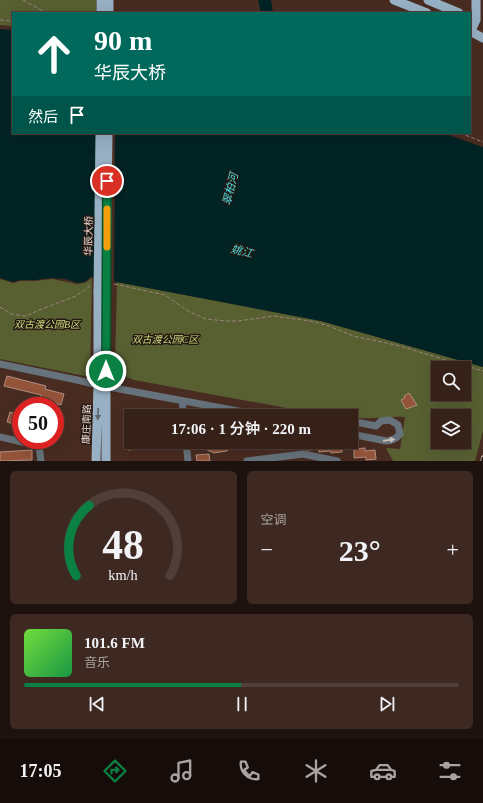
<!DOCTYPE html>
<html lang="zh">
<meta charset="utf-8">
<style>
body{margin:0;font-family:"Times New Roman","Noto Sans SC",serif;background:#3d2922;color:#f1f3f6;height:100vh;display:flex;flex-direction:column;font-size:15px;white-space:nowrap}
*{box-sizing:border-box;margin:0}
p{font-size:13px;color:#aaa3a2}
.icon{flex:none;width:22px;height:22px;fill:none;stroke:currentColor;stroke-width:2;stroke-linecap:round;stroke-linejoin:round}
.map{position:relative;height:461px;overflow:hidden}
.details{display:flex;flex-direction:column;gap:10px;padding:10px;background:#1e120e;flex:1}
.details>*{flex:none}
.banner{position:absolute;left:12px;top:12px;width:459px;height:122px;border-radius:0px;box-shadow:0 4px 16px #0002,0 0 0 1px #503e38;background:#00695c;color:#fff;overflow:hidden}
.buttons{position:absolute;left:431px;top:361px;display:grid;gap:8px}
.buttons a{display:grid;place-items:center;width:40px;height:40px;border-radius:0px;background:#362119;box-shadow:0 4px 16px #0002,0 0 0 1px #503e38;font-size:20px}
.speed{position:absolute;left:12px;top:397px;display:flex;gap:8px;font-size:20px;font-weight:700;text-align:center}
.speed>*{display:grid;place-content:center;width:52px;height:52px;border-radius:50%;background:#362119;box-shadow:0 4px 16px #0002,0 0 0 1px #503e38;line-height:1}
.speed .limit{border:6px solid #d22;background:#fff;color:#111}
.pin{position:absolute;display:grid;place-items:center;width:34px;height:34px;color:#fff;margin:-17px;border:2px solid #fff;border-radius:50%;box-shadow:0 1px 4px #0007}
.me{position:absolute;width:44px;margin:-22px;rotate:0deg;stroke-linejoin:round;filter:drop-shadow(0 0 3px #0008)}
.turn{display:flex;align-items:center;gap:14px;height:84px;padding:0 16px;font-size:18px}
.turn .icon{width:52px;height:52px;stroke-width:2.5}
.turn b{display:block;font-size:28px;line-height:34px}
.then{display:flex;align-items:center;height:38px;padding:0 16px;background:#0003;gap:8px;font-size:15px}
.big{font-size:30px;font-weight:600;line-height:1.1}
.details .widget{flex:1;display:flex;flex-direction:column;justify-content:center;gap:6px;min-width:0;padding:0 14px;border-radius:6px;background:#3d2922}
.details .dial{align-items:center;gap:0}
.dial svg{height:104px;overflow:visible;fill:none;stroke:#503e38;stroke-width:7;stroke-linecap:round;text-anchor:middle}
.dial text{fill:#f1f3f6;stroke:none}
.song{display:flex;align-items:center;gap:12px}
.cover{width:48px;height:48px;border-radius:6px;background:linear-gradient(135deg,hsl(100 70% 55%),hsl(140 70% 35%))}
.played{height:4px;border-radius:2px;background:linear-gradient(90deg,#0b8043 50%,#503e38 50%)}
.keys{display:flex;justify-content:space-around;direction:ltr}
.heat{display:flex;justify-content:space-between;align-items:center;font-size:22px;direction:ltr}
.details .tiles{flex:1;display:grid;gap:10px;grid-template-columns:1fr 1fr}
.widget:last-child{grid-column:span 2}
.trip{position:absolute;left:124px;top:409px;width:234px;height:40px;border-radius:0px;background:#362119;box-shadow:0 4px 16px #0002,0 0 0 1px #503e38;font-weight:600;line-height:40px;text-align:center}
.tabs{display:flex;height:64px;justify-content:space-around;align-items:center;background:#160d0a;color:#aaa3a2}
.tabs .icon{width:28px;height:28px}
.tabs .active{color:#0b8043}
.tabs b{font-size:18px;color:#f1f3f6}
.map>svg:first-child{display:block}
</style>
<div class="map">
<svg width="483" height="461" viewBox="0 0 483 461">
<rect width="100%" height="100%" fill="#482c21"/>
<!-- green -->
<path fill="#586032" fill-rule="evenodd" d="M0,0H96V13H13V26L0,25Z
M92,278L90,377L0,359V279L13,283L21,281H35L52,279L77,284L85,283Z
M117,282L321,321L483,367V431L475,461H393L386,448L400,449L405,417C390,416 375,419 360,418C345,417 329,413 313,413L134,380L116,373L115,363ZM438,368H464V394H438ZM438,416H464V442H438Z"/>
<!-- water -->
<path fill="#022324" d="M258,0H271L273,13H261Z
M0,29L13,30V133H443L483,147V367L321,321L90,277L85,282L77,283L65,279L52,278L35,280H20L13,282L0,278Z"/>
<!-- pier -->
<path fill="#482c21" d="M96,133H115L114,284L94,280Z"/>
<!-- building -->
<path fill="#94543a" stroke="#b28f82" d="M7,376L46,386L45,389L64,394L61,405L40,399L41,395L4,386Z
M409,393L417,405L406,409L401,400L405,398L404,396Z
M10,412L21,415V426L7,422Z
M131,428V442H173V445L128,450L126,429Z
M203,442L210,443L232,442L227,451L214,453L201,447Z
M249,442H270V445L249,447Z
M306,442H330V444L342,443V452L331,453V451L319,452V449L307,450Z
M365,448V451L375,450L376,459L366,460V457L354,458V449Z
M32,450V460L0,461V452Z
M209,454L210,461H197L196,455Z"/>
<g fill="none" stroke-linecap="round" stroke-linejoin="round">
<!-- path -->
<path stroke="#998279" stroke-width="1" stroke-dasharray="4 2" stroke-linecap="butt" d="M23,0L47,13
M0,20L13,21
M460,133L483,142
M114,284L165,295L188,311L206,319L226,321H238L273,316L311,321L329,326L353,336L396,345L483,371
M0,307L11,314L26,316L39,310L76,296L90,286"/>
<!-- minor -->
<path stroke="#67737c" stroke-width="7" d="M0,364L77,380L98,385L265,416
M182,401L184,416
M351,421L376,426L381,421L390,420L398,425L400,434C396,439 392,441 386,441L351,434
M0,437L39,446L41,461
M186,442L188,461
M247,461L303,454L337,461"/>
<!-- major -->
<path stroke="#97b0c3" stroke-width="9" d="M101,0V13
M394,0L427,13
M428,0L459,13
M109,13V0
M470,31L483,38
M471,31L476,20V0
M106,293V461
M96,461L98,385V291"/>
<defs>
<path id="rail" d="M482,461L483,457"/>
</defs>
<!-- rail casing -->
<use href="#rail" stroke="#c9b4ac" stroke-width="3.5"/>
<!-- rail -->
<use href="#rail" stroke="#251913" stroke-width="2" stroke-dasharray="6" stroke-linecap="butt"/>
<!-- major-bridge -->
<path stroke="#97b0c3" stroke-width="9" d="M98,291L100,133
M106,293L108,133"/>
</g>
<!-- one-way arrows -->
<defs><path id="oneway-solid" d="M-6-.8H1V-3.2L6.5 0L1 3.2V.8H-6Z"/></defs>
<use fill="#5e646b" href="#oneway-solid" transform="translate(98 414) rotate(92)"/>
<use fill="#ccc0bd" href="#oneway-solid" transform="translate(389 440) rotate(-8)"/>
<g fill="none" stroke-linecap="round" stroke-linejoin="round">
<defs>
<path id="route" d="M106,371L107,181"/>
</defs>
<!-- route casing -->
<use href="#route" stroke="#07532c" stroke-width="10"/>
<!-- route -->
<use href="#route" stroke="#0b8043" stroke-width="7"/>
<!-- slow -->
<path stroke="#f59e0b" stroke-width="7" d="M107,247V209"/>
</g>
<g text-anchor="middle" stroke-width="3" stroke-linejoin="round" paint-order="stroke">
<!-- street labels -->
<g font-size="10" fill="#eddad3" stroke="#251913">
<text transform="translate(88 236) rotate(-89)" y="4">华辰大桥</text>
<text transform="translate(86 424) rotate(-88)" y="4">康庄南路</text>
</g>
<!-- park labels -->
<g font-size="10" font-style="italic" fill="#c9db7b" stroke="#251913">
<text x="47" y="328">双古渡公园B区</text>
<text x="165" y="343">双古渡公园C区</text>
</g>
<!-- water labels -->
<g font-size="11" font-style="italic" fill="#4adfe3" stroke="#251913">
<text transform="translate(230 189) rotate(-76)" y="4">翠柏河</text>
<text transform="translate(242 251) rotate(15)" y="4">姚江</text>
</g>
</g>
</svg>
<div class="buttons">
<a><svg class="icon" aria-label="search" viewBox="0 0 24 24"><circle cx="10" cy="10" r="6"/><path d="M15 15l6 6"/></svg></a>
<a><svg class="icon" aria-label="layers" viewBox="0 0 24 24"><path d="M12 4l9 5-9 5-9-5zM3 14l9 5 9-5"/></svg></a>
</div>
<div class="speed"><div class="limit">50</div></div>
<div class="pin" style="left:107px;top:181px;background:#d93025"><svg class="icon" aria-label="arrive" viewBox="0 0 24 24"><path d="M6 21V4h12l-3 4 3 4H6"/></svg></div>
<svg class="me" style="left:106px;top:371px" viewBox="-20 -20 40 40"><circle r="17" fill="#0b8043" stroke="#fff" stroke-width="3"/><path d="M0-11L8 9 0 5-8 9z" fill="#fff"/></svg>
<div class="trip">17:06 · 1 分钟 · 220 m</div>
<div class="banner">
<div class="turn"><svg class="icon" aria-label="ahead" viewBox="0 0 24 24"><path d="M12 20V5M6 11l6-6 6 6"/></svg><div><b>90 m</b>华辰大桥</div></div>
<div class="then">然后<svg class="icon" aria-label="arrive" viewBox="0 0 24 24"><path d="M6 21V4h12l-3 4 3 4H6"/></svg></div>
</div>
</div>
<section class="details">
<div class="tiles">
<div class="widget dial"><svg viewBox="0 0 100 80">
<path d="M14 69A42 42 0 1 1 86 69"/>
<path d="M14 69A42 42 0 0 1 24 15" stroke="#0b8043"/>
<text x="50" y="56" font-size="32" font-weight="700">48</text>
<text x="50" y="72" font-size="11">km/h</text>
</svg></div>
<div class="widget"><p>空调</p>
<div class="heat"><a>−</a><b class="big">23°</b><a>+</a></div>
</div>
<div class="widget">
<div class="song"><i class="cover"></i><div><b>101.6 FM</b><p>音乐</p></div></div>
<div class="played"></div>
<div class="keys"><svg class="icon" aria-label="previous" viewBox="0 0 24 24"><path d="M18 5L8 12l10 7zM5 5v14"/></svg><svg class="icon" aria-label="pause" viewBox="0 0 24 24"><path d="M8 5v14M16 5v14"/></svg><svg class="icon" aria-label="next" viewBox="0 0 24 24"><path d="M6 5l10 7-10 7zM19 5v14"/></svg></div>
</div>
</div>
</section>
<nav class="tabs">
<b>17:05</b>
<svg class="icon active" aria-label="directions" viewBox="0 0 24 24"><path d="M12 3l9 9-9 9-9-9zM9 14v-3h6M13 9l2 2-2 2"/></svg>
<svg class="icon" aria-label="music" viewBox="0 0 24 24"><path d="M9 18V5l10-2v13"/><circle cx="6" cy="18" r="3"/><circle cx="16" cy="16" r="3"/></svg>
<svg class="icon" aria-label="phone" viewBox="0 0 24 24"><path d="M5 4h4l2 5-3 2q2 4 5 5l2-3 5 2v4C11 20 4 13 5 4z"/></svg>
<svg class="icon" aria-label="climate" viewBox="0 0 24 24"><path d="M12 3v18M4 7l16 10M4 17L20 7"/></svg>
<svg class="icon" aria-label="car" viewBox="0 0 24 24"><path d="M5 17H2v-5l4-1 3-4h7l3 4 3 1v5h-3M9 17h6M6 11h13"/><circle cx="7" cy="17" r="2"/><circle cx="17" cy="17" r="2"/></svg>
<svg class="icon" aria-label="filters" viewBox="0 0 24 24"><path d="M4 7h16M4 17h16"/><circle cx="9" cy="7" r="2"/><circle cx="15" cy="17" r="2"/></svg>
</nav>
